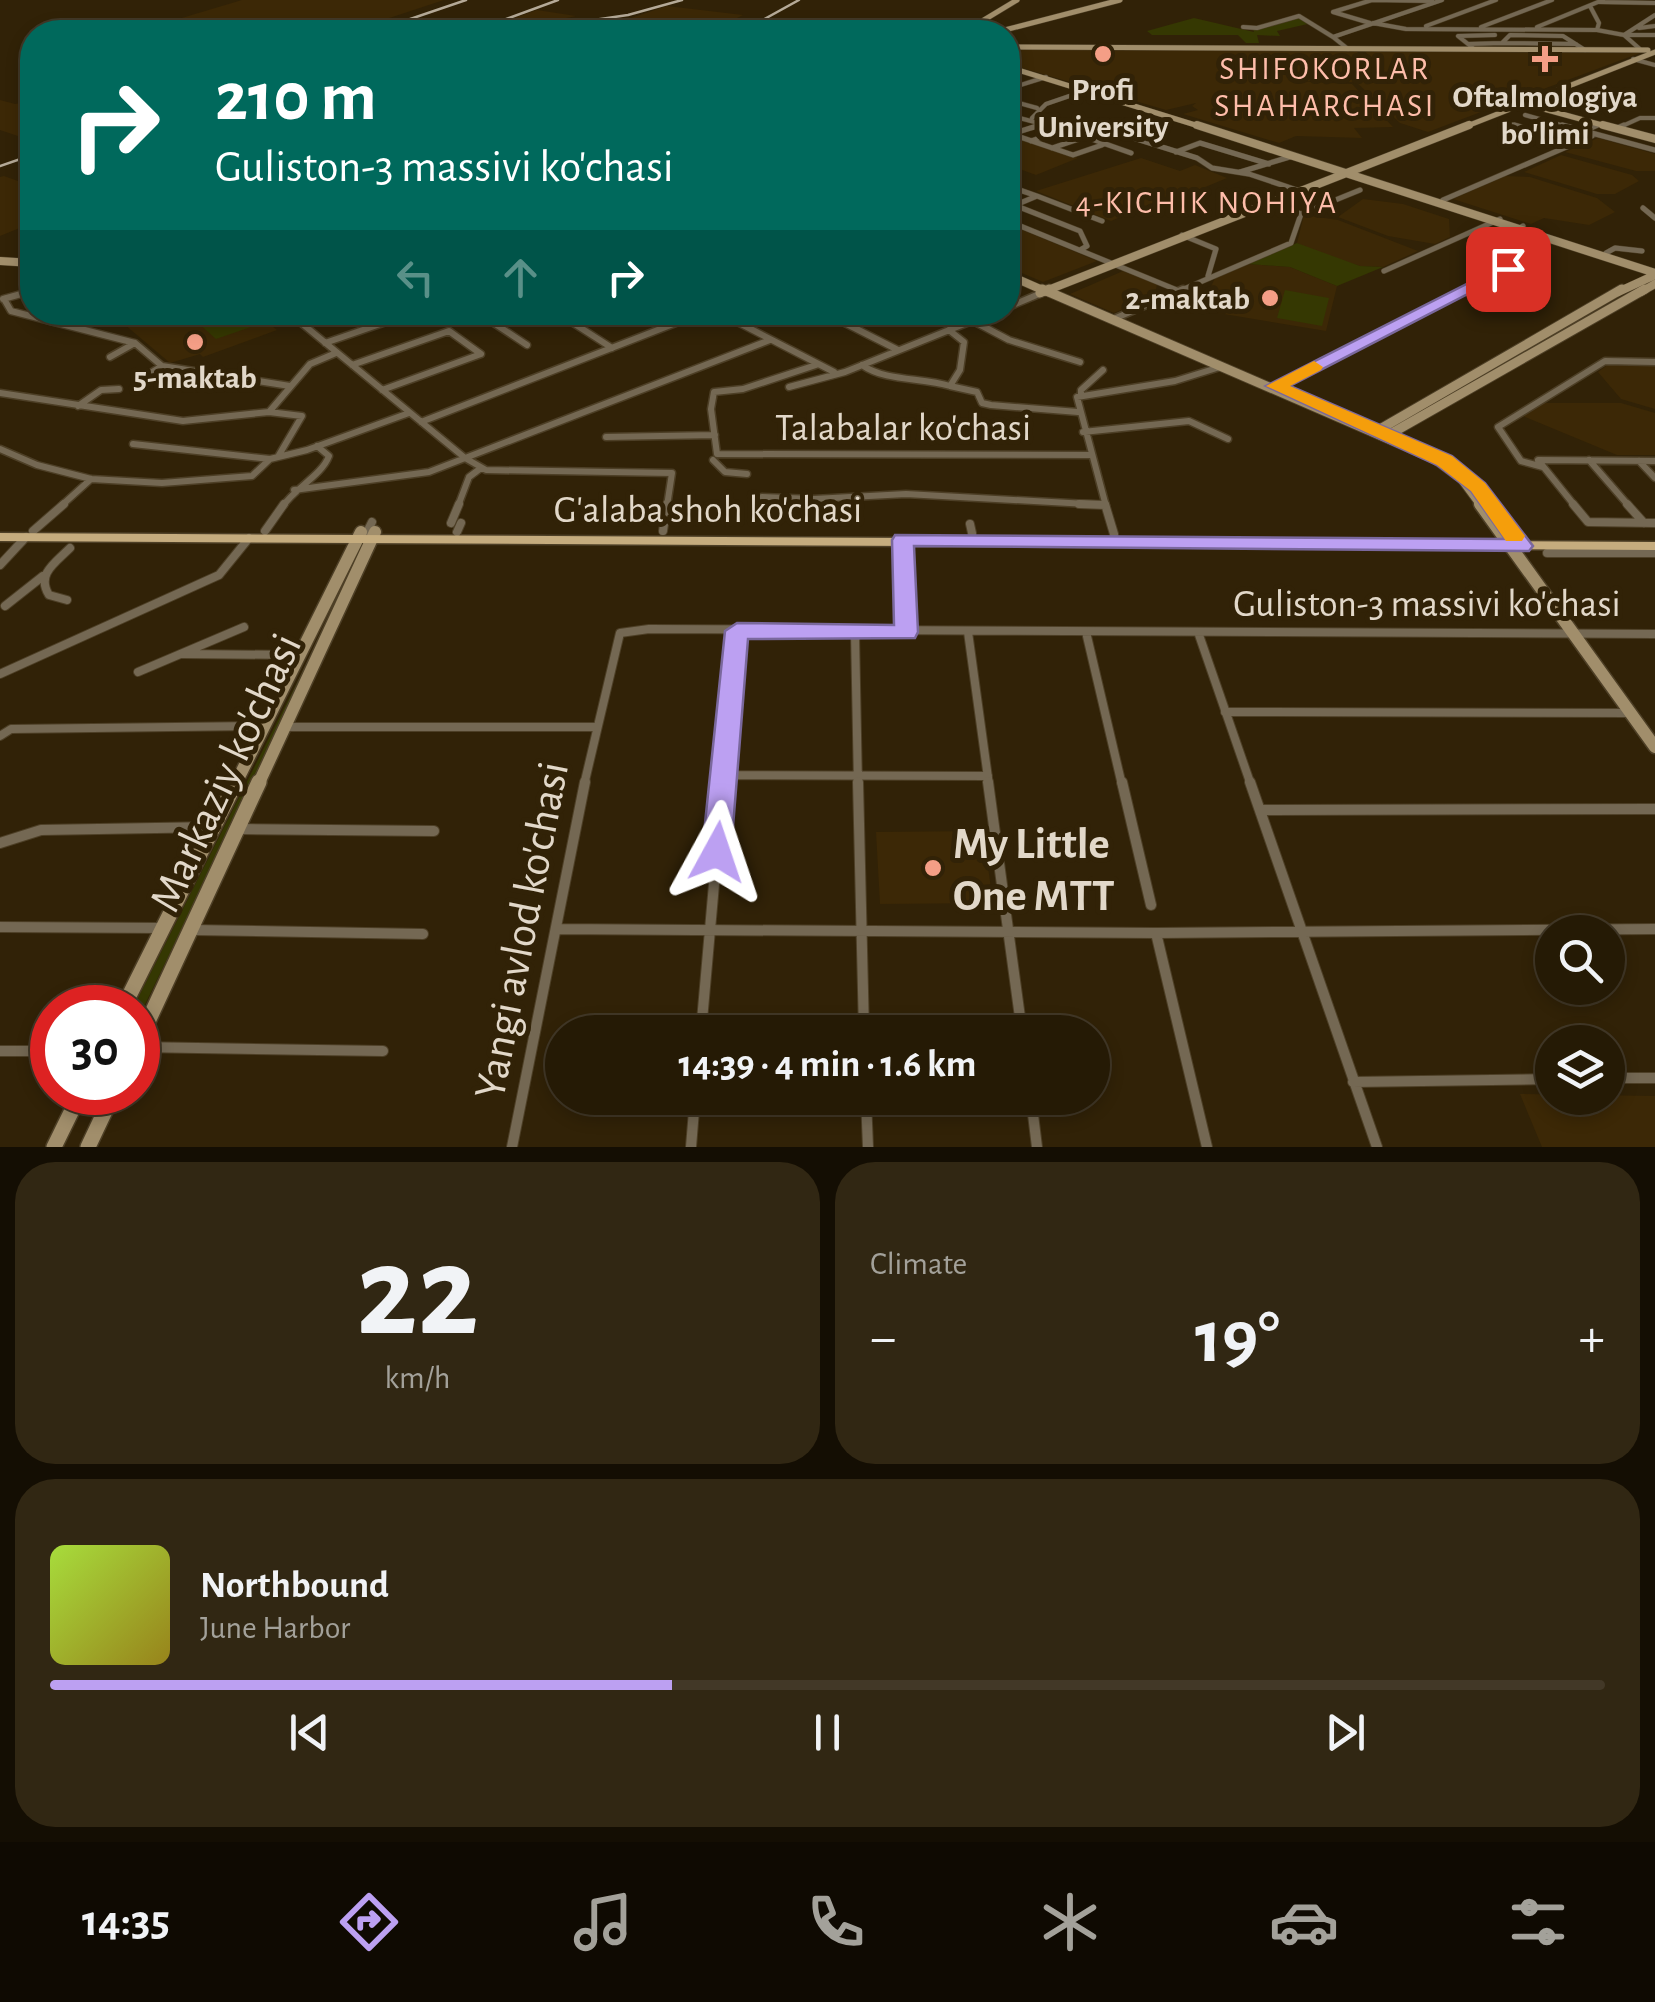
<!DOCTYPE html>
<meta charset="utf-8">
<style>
body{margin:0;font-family:"Alegreya Sans",sans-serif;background:#312713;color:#f1f3f6;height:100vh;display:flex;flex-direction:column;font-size:38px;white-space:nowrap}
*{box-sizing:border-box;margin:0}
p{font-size:32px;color:#a3a19a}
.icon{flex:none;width:55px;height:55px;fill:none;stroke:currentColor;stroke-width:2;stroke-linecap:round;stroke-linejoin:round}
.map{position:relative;height:1147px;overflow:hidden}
.details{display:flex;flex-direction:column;gap:15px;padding:15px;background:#140e03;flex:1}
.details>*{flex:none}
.top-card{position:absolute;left:20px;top:20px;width:1000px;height:305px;border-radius:40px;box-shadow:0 5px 15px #0003,0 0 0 2px #423827;background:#00695c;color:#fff;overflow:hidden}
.controls{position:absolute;left:1535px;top:915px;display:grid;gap:20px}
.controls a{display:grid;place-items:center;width:90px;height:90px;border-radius:50%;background:#251a05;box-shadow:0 5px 15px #0003,0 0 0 2px #423827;font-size:50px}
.speed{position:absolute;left:30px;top:985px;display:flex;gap:20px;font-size:50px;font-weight:700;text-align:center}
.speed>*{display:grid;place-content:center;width:130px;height:130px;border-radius:50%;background:#251a05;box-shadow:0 5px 15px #0003,0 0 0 2px #423827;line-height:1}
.speed .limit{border:15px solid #d22;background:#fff;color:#111}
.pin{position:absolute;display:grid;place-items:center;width:85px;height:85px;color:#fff;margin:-42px;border-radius:20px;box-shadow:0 5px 15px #0006}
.me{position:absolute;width:110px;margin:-55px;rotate:5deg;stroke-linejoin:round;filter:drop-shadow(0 0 8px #0008)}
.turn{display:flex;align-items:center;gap:35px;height:210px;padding:0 30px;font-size:45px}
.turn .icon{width:130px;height:130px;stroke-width:2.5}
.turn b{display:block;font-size:70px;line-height:85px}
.lanes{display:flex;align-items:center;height:95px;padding:0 30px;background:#0003;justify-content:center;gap:50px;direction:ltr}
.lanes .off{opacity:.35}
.big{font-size:75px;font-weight:600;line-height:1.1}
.details .tile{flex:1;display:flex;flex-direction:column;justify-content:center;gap:15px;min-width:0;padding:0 35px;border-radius:40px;background:#312713}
.details .dial{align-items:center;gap:0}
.dial b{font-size:130px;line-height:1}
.song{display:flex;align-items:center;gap:30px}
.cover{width:120px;height:120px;border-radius:15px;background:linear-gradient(135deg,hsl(80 70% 55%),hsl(50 70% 35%))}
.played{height:10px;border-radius:5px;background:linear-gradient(90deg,#bca0f2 40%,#423827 40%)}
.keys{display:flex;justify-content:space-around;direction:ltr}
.heat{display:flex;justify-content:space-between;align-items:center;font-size:55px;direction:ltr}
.details .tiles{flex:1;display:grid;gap:15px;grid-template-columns:1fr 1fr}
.tile:last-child{grid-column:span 2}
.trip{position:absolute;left:545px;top:1015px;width:565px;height:100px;border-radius:50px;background:#251a05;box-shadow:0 5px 15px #0003,0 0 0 2px #423827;font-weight:600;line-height:100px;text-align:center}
.tab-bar{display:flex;height:160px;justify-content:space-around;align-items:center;background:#0f0a02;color:#a3a19a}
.tab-bar .icon{width:70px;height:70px}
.tab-bar .current{color:#bca0f2}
.tab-bar b{font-size:45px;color:#f1f3f6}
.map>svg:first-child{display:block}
</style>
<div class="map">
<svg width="1655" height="1147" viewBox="0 0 1655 1147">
<rect width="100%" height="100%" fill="#312207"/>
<!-- built -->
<path fill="#3c2806" d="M242,0H444L347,32H193L155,26Z
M667,6L743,15L709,32H539L554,27L628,19Z
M537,10L576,16L501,32H474Z
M1008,49L1356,51L1360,55L1367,54L1365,51L1640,53L1519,98L1509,96L1499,102L1502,104L1428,132L1400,123L1356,82L1290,81L1352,84L1393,127L1354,128L1362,138L1296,136L1279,143L1183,114L1198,110L1192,106L1196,103L1166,110L1008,64Z
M0,100L15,104L32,101V108L24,111L32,113V131L18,136L0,130Z
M1008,134L1078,158L1036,175L1008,165Z
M1598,138L1655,154V171H1636L1565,152Z
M1561,155L1632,175L1639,181L1615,194H1597L1524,172Z
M1141,158L1180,171L1195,165L1227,178L1179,198L1171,195L1111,221L1036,191Z
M4,176L32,186V223L0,236V177Z
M1505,176L1530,177L1597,198L1615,212L1589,225L1544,218L1531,224L1453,199Z
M1363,199L1403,204L1449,219L1450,237L1435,244L1388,236L1338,217Z
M1304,215L1338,220L1418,251L1383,267L1360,266L1316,253L1297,243Z
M1008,224L1097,261L1043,282L1008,267Z
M1247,264L1290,267L1337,286L1326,331L1200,310L1216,276Z
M1123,271L1157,284L1155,295L1114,313L1070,294Z
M111,313H256L277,330L203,357L200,354L170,363Z
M1610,363H1655V409L1621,399L1598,372Z
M1542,403H1621L1655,413V455H1617L1523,416Z
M983,831L993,903L880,904L876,832Z
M1520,1094L1655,1096V1147H1542Z"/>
<!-- green -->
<path fill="#353802" d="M1297,17L1312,23L1277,31L1280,36L1257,35L1259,43H1246L1238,35H1152L1147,31L1194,18L1254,32L1253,29Z
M1297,243L1360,266L1383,267L1337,286L1290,267L1247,264Z
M1285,290L1329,298L1322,326L1277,318Z
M187,313H242L257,325L216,339Z
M342,593L344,594L138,1019V1008H133Z"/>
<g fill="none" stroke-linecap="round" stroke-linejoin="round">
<defs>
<path id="street-far4" d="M1371,0L1432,1
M1600,2L1655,3
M1590,6L1599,23L1597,30
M1370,23L1333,12L1372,0
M1373,23L1406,29L1597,30L1624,35L1641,50
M1426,26L1496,0
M1243,27L1257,28L1299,16L1333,37
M1481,27L1552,0
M1537,27L1603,0
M1639,28L1655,26
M1624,35L1655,15
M1629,35H1655
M1502,43L1576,44
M1468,44L1458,36L1495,35
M1348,49L1333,37L1442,0
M1474,49L1468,44L1502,43L1510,35L1563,36L1585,50
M1633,59L1655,65
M1008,89L1046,77
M1008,100L1037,108
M1008,115L1058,128
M1525,115L1571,128
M1032,118L1046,104L1087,90
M1503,122L1523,128
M1032,128L1046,123
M1592,128L1600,124
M1618,128L1640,118H1655"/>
<path id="street-far3" d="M1048,125L1105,129L1197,158L1212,168L1249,174L1297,190
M1514,125L1576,142
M1562,125L1655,150
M1617,128L1624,125
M1069,131L1131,153
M1008,133L1073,155L1102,145
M1012,134L1040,125
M1031,141L1065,129
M1052,148L1085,137
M1176,152L1200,143L1269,164
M1240,172L1293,156
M1008,186L1037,196L1008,208
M1037,196L1102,221
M1443,200L1592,136L1588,129L1598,125
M1268,201L1301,214L1360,190
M1014,205L1080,231L1087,246L1080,250
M1643,208L1655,218
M1008,221L1177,290
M1182,235L1216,249L1208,276
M1606,253L1615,248L1642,251
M1384,271L1500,219
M1177,292L1291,243L1301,214
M1462,292L1513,264L1511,233L1523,226"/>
<path id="street-far2" d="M3,299L32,291
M4,299L11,311L135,343L162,366L290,386
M1008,307L1039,294
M288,312L465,458L486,470L672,473L667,506
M477,312L527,345
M556,312L612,348
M616,312L622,316L635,312
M718,312L834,372
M823,312L898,350
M1116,318L1183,289
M299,321L327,312
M973,321L1009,340L1080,362
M949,330L964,342L960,370L950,386L977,392L982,403L991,405L1078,412
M325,343L415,312
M110,357L135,343
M352,365L449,331L481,354L382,390
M816,365L743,389L714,392L711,409L717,454L1090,455
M862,365C886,382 922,377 950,386
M139,380L162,366
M1275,386L1467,289
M789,387L845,372L994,312
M0,393L183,421L269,412L302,416L279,455
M1081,396V390L1103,370
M78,406L101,390L119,389
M269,412L310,364L336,353
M421,422L704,312
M1083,432L1189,421L1228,439
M606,437L715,435
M133,444L270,459
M0,449L37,465L91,479L162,483L252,476L270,459L307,450L409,413
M713,460L725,472L747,474
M1589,460L1629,506
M1639,461L1655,478
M1543,467L1521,461L1498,427L1605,361L1655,362
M294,490L429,472L770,340
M762,497L814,499L906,494L1105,505
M61,506L91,479
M283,506C295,488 322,475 329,456L317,446
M458,506L469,477L481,468
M1106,506L1077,397L1175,381L1220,367
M1575,506L1538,460L1655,461"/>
<path id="street-far1" d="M1079,504L1105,505
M1105,504L1114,534
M1573,504L1588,522L1655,523
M1627,504L1644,523
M451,523L459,504
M970,524L972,533
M33,531L64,504
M265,531L284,504
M663,531L667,504
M367,532L372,522
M457,532L461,523
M903,539L906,633
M1547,553H1655
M0,565L26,537
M67,600L49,595C36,574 55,563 70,548
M5,606L43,576
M968,632L989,785
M1086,632L1122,785
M1198,632L1251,785
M855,633L858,785
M182,654L300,655
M138,672L244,627
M0,674L219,575L249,538
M1225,712L1632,713
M286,727H596
M0,736L11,729L263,726
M723,775L988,776
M584,785L620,633L649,629L1655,634
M723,785L737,631"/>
<path id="street" d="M858,782L864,1032
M988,782L1022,1032
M1122,782L1151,905
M1250,782L1377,1147
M1261,810L1655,809
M240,829L434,831
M0,843L41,830L213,827
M0,927L163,928
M556,929L1156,933L1655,929
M193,930L423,934
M1156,933L1207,1147
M701,1032L723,782
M138,1047L383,1051
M0,1051H52
M1608,1078H1655
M1353,1082L1552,1079
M866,1098L868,1147
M1031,1098L1037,1147
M512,1147L585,782
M691,1147L695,1098"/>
<path id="secondary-far4" d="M964,32L1017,0
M997,32L1120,0
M1008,47L1648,50
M1008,67L1205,128
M1522,103L1613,128
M1462,128L1655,52"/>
<path id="secondary-far3" d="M1197,125L1655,273
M1603,125L1655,139
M0,261L32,263
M1008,275L1047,292
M1043,292L1469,125
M1618,292L1655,275
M1641,292L1655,284"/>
<path id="secondary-far2" d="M1042,289L1435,459L1462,479L1482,506
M1040,293L1049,289
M1375,432L1622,289
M1385,437L1645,289"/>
<path id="secondary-far1" d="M1480,504L1655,747
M235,785L361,532
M258,785L375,532"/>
<path id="secondary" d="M123,1008L236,782
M138,1043L259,782
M54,1147L81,1092
M88,1147L114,1092"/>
<path id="primary" d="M0,533L1655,542V550L0,541Z"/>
</defs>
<!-- street-far4 casing -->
<use href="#street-far4" stroke="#4d3f26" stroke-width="5"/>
<!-- street-far3 casing -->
<use href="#street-far3" stroke="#4d3f26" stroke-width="6"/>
<!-- street-far2 casing -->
<use href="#street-far2" stroke="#4d3f26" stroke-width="9"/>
<!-- street-far1 casing -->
<use href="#street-far1" stroke="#4d3f26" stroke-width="10"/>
<!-- street casing -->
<use href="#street" stroke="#4d3f26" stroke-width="12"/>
<!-- secondary-far4 casing -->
<use href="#secondary-far4" stroke="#4d3f26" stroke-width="6"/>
<!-- secondary-far3 casing -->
<use href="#secondary-far3" stroke="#4d3f26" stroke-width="9"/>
<!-- secondary-far2 casing -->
<use href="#secondary-far2" stroke="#4d3f26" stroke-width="11"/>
<!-- secondary-far1 casing -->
<use href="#secondary-far1" stroke="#4d3f26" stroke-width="15"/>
<!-- secondary casing -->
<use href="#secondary" stroke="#4d3f26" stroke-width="18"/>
<!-- primary casing -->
<use href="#primary" stroke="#4d3f26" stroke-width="3"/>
<!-- street-far4 -->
<use href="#street-far4" stroke="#746853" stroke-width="4"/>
<!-- street-far3 -->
<use href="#street-far3" stroke="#746853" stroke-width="5"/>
<!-- street-far2 -->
<use href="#street-far2" stroke="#746853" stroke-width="6"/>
<!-- street-far1 -->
<use href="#street-far1" stroke="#746853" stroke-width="8"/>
<!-- street -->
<use href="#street" stroke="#746853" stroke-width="10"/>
<!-- secondary-far4 -->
<use href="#secondary-far4" stroke="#a18e6b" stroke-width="5"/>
<!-- secondary-far3 -->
<use href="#secondary-far3" stroke="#a18e6b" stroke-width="8"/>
<!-- secondary-far2 -->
<use href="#secondary-far2" stroke="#a18e6b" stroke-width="9"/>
<!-- secondary-far1 -->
<use href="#secondary-far1" stroke="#a18e6b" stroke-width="12"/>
<!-- secondary -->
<use href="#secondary" stroke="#a18e6b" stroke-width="15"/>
<!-- primary -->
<use href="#primary" fill="#c5ac7e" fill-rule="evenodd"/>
<!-- rail -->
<path stroke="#b5aa98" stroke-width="2.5" d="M372,32L466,0
M434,32L464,22
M471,32L558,0
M511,32L628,15L682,0
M741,32L799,0
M0,166L32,155"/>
</g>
<!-- route -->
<path fill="#bca0f2" stroke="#7a689d" stroke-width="2.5" d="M1502,266L1516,269L1290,386L1452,456L1485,483L1533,546L1529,551L914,546L918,632L915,638L748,639L731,852L727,860L717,863L706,860L702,852L725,631L737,623L894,625L892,540L895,535L1505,539L1471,491L1437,465L1266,386Z"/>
<!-- slow -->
<path fill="#f59e0b" d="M1314,361L1323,367L1321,370L1290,386L1452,456L1485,483L1525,536L1522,541H1506L1471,491L1437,465L1266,386Z"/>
<!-- markers -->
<g fill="#f49e86" stroke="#312207" stroke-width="4">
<circle cx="1103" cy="54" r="10"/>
<path d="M1540 44h10v10h10v10h-10v10h-10v-10h-10v-10h10z"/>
<circle cx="1270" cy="298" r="10"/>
<circle cx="195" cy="342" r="10"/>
<circle cx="933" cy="868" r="10"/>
</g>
<g text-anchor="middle" stroke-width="10" stroke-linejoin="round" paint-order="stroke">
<!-- far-neighbourhood labels -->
<g font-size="32" letter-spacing="2.5" fill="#febdaa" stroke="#312207">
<text x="1325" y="79">SHIFOKORLAR<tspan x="1325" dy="37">SHAHARCHASI</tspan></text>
<text x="1207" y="213">4-KICHIK NOHIYA</text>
</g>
<!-- far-poi labels -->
<g font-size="32" font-weight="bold" fill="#e2d8c9" stroke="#312207">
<text x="1103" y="100">Profi<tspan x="1103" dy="37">University</tspan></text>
<text x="1545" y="107">Oftalmologiya<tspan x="1545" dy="37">bo'limi</tspan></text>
<text x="1250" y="309" text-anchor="end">2-maktab</text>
<text x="195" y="388">5-maktab</text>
</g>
<!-- street labels -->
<g font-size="38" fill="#e2d8c9" stroke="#312207">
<text x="903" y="440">Talabalar ko'chasi</text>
<text x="708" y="522">G'alaba shoh ko'chasi</text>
<text x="1427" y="616">Guliston-3 massivi ko'chasi</text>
</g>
<!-- near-street labels -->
<g font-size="45" fill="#e2d8c9" stroke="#312207">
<text transform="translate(224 772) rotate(-65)" y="16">Markaziy ko'chasi</text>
<text transform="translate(520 930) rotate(-79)" y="16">Yangi avlod ko'chasi</text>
</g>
<!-- near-poi labels -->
<g font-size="45" font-weight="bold" fill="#e2d8c9" stroke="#312207" text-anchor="start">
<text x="953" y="858">My Little<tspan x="953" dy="52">One MTT</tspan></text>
</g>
</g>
</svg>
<div class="controls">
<a><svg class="icon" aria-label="search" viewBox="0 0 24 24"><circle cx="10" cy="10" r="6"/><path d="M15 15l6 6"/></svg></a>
<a><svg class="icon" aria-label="layers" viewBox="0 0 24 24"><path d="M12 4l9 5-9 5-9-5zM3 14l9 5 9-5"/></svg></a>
</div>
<div class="speed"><div class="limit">30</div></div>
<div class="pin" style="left:1508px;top:269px;background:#d93025"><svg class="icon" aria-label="arrive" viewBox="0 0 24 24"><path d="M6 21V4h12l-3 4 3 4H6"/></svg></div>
<svg class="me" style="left:717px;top:852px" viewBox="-20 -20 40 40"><path d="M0-17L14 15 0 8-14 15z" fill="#bca0f2" stroke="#fff" stroke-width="4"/></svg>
<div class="trip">14:39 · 4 min · 1.6 km</div>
<div class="top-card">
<div class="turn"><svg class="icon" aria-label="right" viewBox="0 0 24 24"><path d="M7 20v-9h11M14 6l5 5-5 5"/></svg><div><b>210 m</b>Guliston-3 massivi ko'chasi</div></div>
<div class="lanes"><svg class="icon off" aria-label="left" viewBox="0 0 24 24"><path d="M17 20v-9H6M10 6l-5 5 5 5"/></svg><svg class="icon off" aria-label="ahead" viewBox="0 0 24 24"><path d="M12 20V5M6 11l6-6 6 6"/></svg><svg class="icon" aria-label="right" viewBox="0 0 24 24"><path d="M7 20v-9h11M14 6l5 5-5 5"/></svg></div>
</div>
</div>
<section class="details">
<div class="tiles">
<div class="tile dial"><b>22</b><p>km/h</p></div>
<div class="tile"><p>Climate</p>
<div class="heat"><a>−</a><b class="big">19°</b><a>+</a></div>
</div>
<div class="tile">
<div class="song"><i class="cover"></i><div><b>Northbound</b><p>June Harbor</p></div></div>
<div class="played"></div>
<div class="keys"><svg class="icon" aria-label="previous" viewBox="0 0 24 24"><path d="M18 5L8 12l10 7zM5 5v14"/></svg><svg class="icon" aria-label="pause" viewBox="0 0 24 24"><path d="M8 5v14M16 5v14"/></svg><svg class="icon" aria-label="next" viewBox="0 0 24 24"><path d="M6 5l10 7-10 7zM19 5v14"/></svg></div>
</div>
</div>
</section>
<nav class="tab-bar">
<b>14:35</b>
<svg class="icon current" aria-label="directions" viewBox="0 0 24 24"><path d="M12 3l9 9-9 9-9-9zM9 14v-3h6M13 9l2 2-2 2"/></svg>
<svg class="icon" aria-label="music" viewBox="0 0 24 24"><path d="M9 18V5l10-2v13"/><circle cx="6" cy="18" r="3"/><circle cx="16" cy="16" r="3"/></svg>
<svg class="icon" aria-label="phone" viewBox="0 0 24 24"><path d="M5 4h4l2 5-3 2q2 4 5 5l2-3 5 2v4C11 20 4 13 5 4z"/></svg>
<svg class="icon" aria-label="climate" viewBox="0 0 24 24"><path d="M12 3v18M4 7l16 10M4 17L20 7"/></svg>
<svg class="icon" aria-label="car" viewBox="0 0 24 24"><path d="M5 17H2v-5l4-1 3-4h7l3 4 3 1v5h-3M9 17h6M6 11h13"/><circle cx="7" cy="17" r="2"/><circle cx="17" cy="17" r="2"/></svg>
<svg class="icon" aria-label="filters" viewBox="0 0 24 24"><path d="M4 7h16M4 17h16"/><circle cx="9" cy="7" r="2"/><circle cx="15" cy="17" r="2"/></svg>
</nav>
